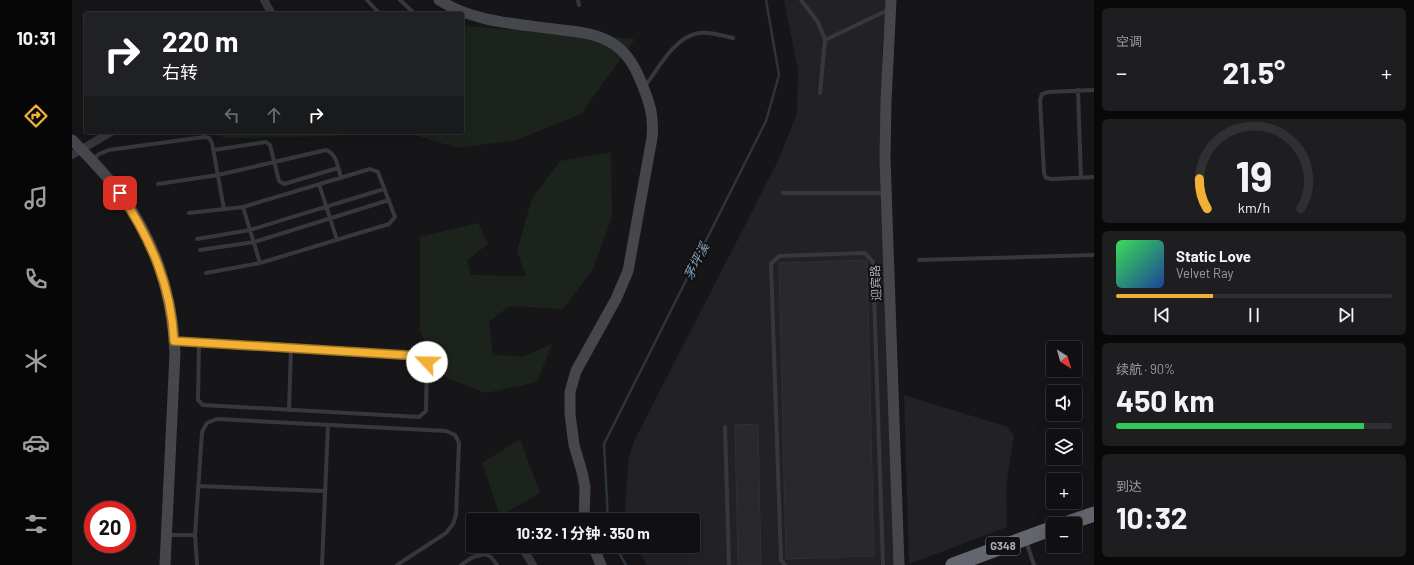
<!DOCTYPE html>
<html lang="zh">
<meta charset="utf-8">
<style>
body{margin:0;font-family:Barlow,"Noto Sans SC",sans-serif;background:#1e1e20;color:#f1f3f6;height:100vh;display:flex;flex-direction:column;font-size:15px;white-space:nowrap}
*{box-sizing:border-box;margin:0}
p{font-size:13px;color:#9c9d9f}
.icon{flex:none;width:22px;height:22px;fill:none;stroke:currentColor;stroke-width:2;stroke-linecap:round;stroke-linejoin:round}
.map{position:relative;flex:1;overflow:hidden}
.drawer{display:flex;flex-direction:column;gap:8px;padding:8px;background:#09090a;width:320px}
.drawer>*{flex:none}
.banner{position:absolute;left:12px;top:12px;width:380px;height:122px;border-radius:4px;box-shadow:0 4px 16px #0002,0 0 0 1px #303032;background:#202124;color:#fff;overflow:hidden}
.needle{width:26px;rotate:143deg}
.tools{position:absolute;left:974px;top:341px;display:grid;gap:8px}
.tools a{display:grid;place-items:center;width:36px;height:36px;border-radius:4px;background:#101012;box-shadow:0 4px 16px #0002,0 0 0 1px #303032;font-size:20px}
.speed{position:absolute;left:12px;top:501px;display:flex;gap:8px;font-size:20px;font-weight:700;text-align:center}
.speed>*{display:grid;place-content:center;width:52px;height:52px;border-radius:50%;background:#101012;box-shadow:0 4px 16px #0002,0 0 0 1px #303032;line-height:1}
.speed .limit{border:6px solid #d22;background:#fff;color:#111}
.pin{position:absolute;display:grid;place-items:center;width:34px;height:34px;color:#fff;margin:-17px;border-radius:8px;box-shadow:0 2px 6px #0006}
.me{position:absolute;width:44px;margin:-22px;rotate:294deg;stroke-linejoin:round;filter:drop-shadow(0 0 3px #0008)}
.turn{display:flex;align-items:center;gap:14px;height:84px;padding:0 12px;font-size:18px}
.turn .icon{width:52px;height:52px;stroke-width:2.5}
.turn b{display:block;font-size:28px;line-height:34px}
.lanes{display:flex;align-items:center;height:38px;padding:0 12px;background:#0003;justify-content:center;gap:20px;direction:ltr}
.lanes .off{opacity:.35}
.big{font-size:30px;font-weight:700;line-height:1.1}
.drawer .widget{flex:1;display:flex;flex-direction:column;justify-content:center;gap:6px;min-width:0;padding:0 14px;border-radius:6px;background:#1e1e20}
.drawer .dial{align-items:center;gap:0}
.dial svg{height:104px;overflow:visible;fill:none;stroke:#303032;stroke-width:7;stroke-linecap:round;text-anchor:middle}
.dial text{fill:#f1f3f6;stroke:none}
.song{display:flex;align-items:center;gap:12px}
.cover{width:48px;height:48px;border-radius:6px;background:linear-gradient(135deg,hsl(130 70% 55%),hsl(220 70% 35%))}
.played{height:4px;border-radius:2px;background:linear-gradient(90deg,#f2b134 35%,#303032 35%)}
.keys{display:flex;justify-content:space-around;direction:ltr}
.heat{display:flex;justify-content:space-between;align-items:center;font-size:22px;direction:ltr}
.charge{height:6px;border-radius:3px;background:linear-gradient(90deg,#34c759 90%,#303032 0)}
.trip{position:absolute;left:394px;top:513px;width:234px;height:40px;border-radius:4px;background:#101012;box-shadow:0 4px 16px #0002,0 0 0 1px #303032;font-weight:700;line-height:40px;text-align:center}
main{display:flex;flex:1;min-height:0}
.tabs{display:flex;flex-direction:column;width:72px;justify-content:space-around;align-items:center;background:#060607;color:#9c9d9f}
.tabs .icon{width:28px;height:28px}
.tabs .current{color:#f2b134}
.tabs b{font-size:18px;color:#f1f3f6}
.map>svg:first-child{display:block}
</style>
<main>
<nav class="tabs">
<b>10:31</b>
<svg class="icon current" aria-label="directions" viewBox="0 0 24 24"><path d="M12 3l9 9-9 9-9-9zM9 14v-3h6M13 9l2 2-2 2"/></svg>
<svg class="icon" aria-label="music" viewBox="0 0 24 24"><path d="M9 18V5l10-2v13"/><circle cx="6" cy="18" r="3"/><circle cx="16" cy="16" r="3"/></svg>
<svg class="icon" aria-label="phone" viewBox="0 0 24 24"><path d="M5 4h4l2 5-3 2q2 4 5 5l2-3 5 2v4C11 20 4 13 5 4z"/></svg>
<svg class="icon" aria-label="climate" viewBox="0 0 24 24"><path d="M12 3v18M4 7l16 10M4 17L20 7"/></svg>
<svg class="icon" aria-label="car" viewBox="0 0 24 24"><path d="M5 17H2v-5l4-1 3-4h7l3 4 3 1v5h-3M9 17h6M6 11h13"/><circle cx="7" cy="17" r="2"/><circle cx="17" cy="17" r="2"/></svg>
<svg class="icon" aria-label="filters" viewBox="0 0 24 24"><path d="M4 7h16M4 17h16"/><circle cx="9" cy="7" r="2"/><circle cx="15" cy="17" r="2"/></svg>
</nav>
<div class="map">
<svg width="1022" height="565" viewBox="0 0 1022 565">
<rect width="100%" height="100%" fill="#161618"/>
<!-- built -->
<path fill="#222225" d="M712,0H814L810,51L823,565H575L563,546H621V520H552L557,457L562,441L707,159L725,113L726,70Z
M832,395L936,427L942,436L934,487L935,527L837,564Z"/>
<!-- green -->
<path fill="#1c231d" d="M393,26L563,39L509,114L445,140L385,148L343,135L342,132H390V29Z
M143,132H281L264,136L152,138Z
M539,152L540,217L521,269L491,309L437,306L417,322L421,355L452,356L480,344L465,382L414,393L373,377L348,332V237L406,223L416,244L395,260L399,275L454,276L445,251L460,198L488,161Z
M448,439L468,493L428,516L410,463Z"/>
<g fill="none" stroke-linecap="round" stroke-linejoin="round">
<!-- stream -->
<path stroke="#2c353c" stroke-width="2.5" d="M536,520L532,444L694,121L707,75L694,0
M543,546L554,565"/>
</g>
<!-- building -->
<path fill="#29292c" stroke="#303034" d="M795,260L802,556L714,559L707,263Z
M686,424L689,565H666L663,425Z"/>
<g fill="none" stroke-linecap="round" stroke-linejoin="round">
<!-- lane -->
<path stroke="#37383d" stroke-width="4" d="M295,0L308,14
M328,0L343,14
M506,0L507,5
M729,0L746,22L753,40L748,93
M753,40L818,9
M573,86C587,68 602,37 627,33C638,31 651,36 661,38
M1006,90L1009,178
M1022,90L976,92L970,94L968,100L972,173L974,178L980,179L1022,177
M142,150L194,142L198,145L207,181L212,184L266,168
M20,160L27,154L37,150L132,137L137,138L140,143L152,209
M86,184L146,175L254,150C265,154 266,167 269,178
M247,184L265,240
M711,193H813
M171,207L188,263
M117,213L171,207L298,169L306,172L323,217L317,224L188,263L134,273
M125,239L178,230L312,189
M128,250L182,242L317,200
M847,260L1022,255
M104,341L349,356L355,362L354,411L347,417L131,405L126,400L127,343
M217,410L219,348
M653,427L657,565
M126,486L253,491
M95,535H123
M954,541L962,565
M125,565L123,535L130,432L135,423L145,419L374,431L383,435L387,443L384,515L381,524L374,533L325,565
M250,565L256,425
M389,565L401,557L413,554L419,557L425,565
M713,565L709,560L699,264L707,256L793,253L801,262L811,565"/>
<!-- street -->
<path stroke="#37383d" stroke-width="8" d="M192,0L200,14
M0,155L39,132
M449,546L461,565"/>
<!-- secondary -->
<path stroke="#45474d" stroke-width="11" d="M367,0C402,23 449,24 490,30C509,32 527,34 543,45C557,55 564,69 570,84C578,104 582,116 580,138L556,271L544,299L504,371L498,392V414L502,445L510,472L513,487L512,520
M819,0L814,101L813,158L827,565
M0,140C17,157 34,175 49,194C84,244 100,292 103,353L93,565
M521,546L529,565"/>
<!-- highway -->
<path stroke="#63666e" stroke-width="15" d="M993,524L1022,514
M881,565L981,528"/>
</g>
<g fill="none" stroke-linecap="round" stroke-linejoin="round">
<defs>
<path id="route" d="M48,193C79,240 99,285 102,341L349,356L355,362"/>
</defs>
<!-- route casing -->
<use href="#route" stroke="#9d7322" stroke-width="10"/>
<!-- route -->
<use href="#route" stroke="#f2b134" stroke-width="7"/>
</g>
<g text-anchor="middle" stroke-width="4" stroke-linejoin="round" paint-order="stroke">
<!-- shield labels -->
<rect fill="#111113" stroke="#7b7e86" stroke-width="1" x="914" y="537" width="34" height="18" rx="3"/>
<g font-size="11" font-weight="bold" fill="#a8adb8">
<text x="931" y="550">G348</text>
</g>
<!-- street labels -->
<g font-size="12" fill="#a8adb8" stroke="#111113">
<text transform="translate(804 283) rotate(-92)" y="4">迎宾路</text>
</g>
<!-- water labels -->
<g font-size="13" font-style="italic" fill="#7f9bb3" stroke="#111113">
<text transform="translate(624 261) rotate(-63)" y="5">茅坪溪</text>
</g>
</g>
</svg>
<div class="tools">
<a><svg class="needle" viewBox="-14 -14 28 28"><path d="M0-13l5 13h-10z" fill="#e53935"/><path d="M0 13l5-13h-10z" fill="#9c9d9f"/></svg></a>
<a><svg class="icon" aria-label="sound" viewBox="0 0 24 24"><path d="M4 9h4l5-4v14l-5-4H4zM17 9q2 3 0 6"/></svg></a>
<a><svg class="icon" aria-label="layers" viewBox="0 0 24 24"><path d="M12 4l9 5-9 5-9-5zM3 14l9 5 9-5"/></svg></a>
<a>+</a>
<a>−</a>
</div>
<div class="speed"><div class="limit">20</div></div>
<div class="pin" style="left:48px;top:193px;background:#d93025"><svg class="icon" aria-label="arrive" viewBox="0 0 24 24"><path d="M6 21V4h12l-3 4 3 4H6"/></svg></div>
<svg class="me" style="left:355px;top:362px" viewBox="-20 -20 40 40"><circle r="19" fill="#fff"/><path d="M0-13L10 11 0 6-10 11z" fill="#f2b134"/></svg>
<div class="trip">10:32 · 1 分钟 · 350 m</div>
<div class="banner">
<div class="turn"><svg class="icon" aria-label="right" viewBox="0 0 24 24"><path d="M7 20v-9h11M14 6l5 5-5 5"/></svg><div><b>220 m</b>右转</div></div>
<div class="lanes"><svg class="icon off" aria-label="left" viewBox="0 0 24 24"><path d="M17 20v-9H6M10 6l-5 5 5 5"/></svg><svg class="icon off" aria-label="ahead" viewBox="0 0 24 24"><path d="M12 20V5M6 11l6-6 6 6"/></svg><svg class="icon" aria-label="right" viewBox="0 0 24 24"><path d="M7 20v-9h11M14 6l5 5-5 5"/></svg></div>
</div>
</div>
<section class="drawer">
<div class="widget"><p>空调</p>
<div class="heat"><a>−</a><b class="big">21.5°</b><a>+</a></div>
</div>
<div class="widget dial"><svg viewBox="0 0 100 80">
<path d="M14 69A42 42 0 1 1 86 69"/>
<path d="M14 69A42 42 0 0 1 8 46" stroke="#f2b134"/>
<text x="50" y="56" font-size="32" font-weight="700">19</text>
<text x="50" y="72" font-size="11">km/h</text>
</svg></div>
<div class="widget">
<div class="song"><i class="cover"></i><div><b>Static Love</b><p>Velvet Ray</p></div></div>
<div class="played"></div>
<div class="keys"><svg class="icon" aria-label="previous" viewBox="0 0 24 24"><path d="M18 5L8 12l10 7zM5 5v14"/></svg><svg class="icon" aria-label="pause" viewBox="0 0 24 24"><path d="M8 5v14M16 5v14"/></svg><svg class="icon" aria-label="next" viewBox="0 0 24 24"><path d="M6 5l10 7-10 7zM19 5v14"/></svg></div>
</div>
<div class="widget"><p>续航 · 90%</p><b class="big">450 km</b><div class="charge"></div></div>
<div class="widget"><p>到达</p><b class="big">10:32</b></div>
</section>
</main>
